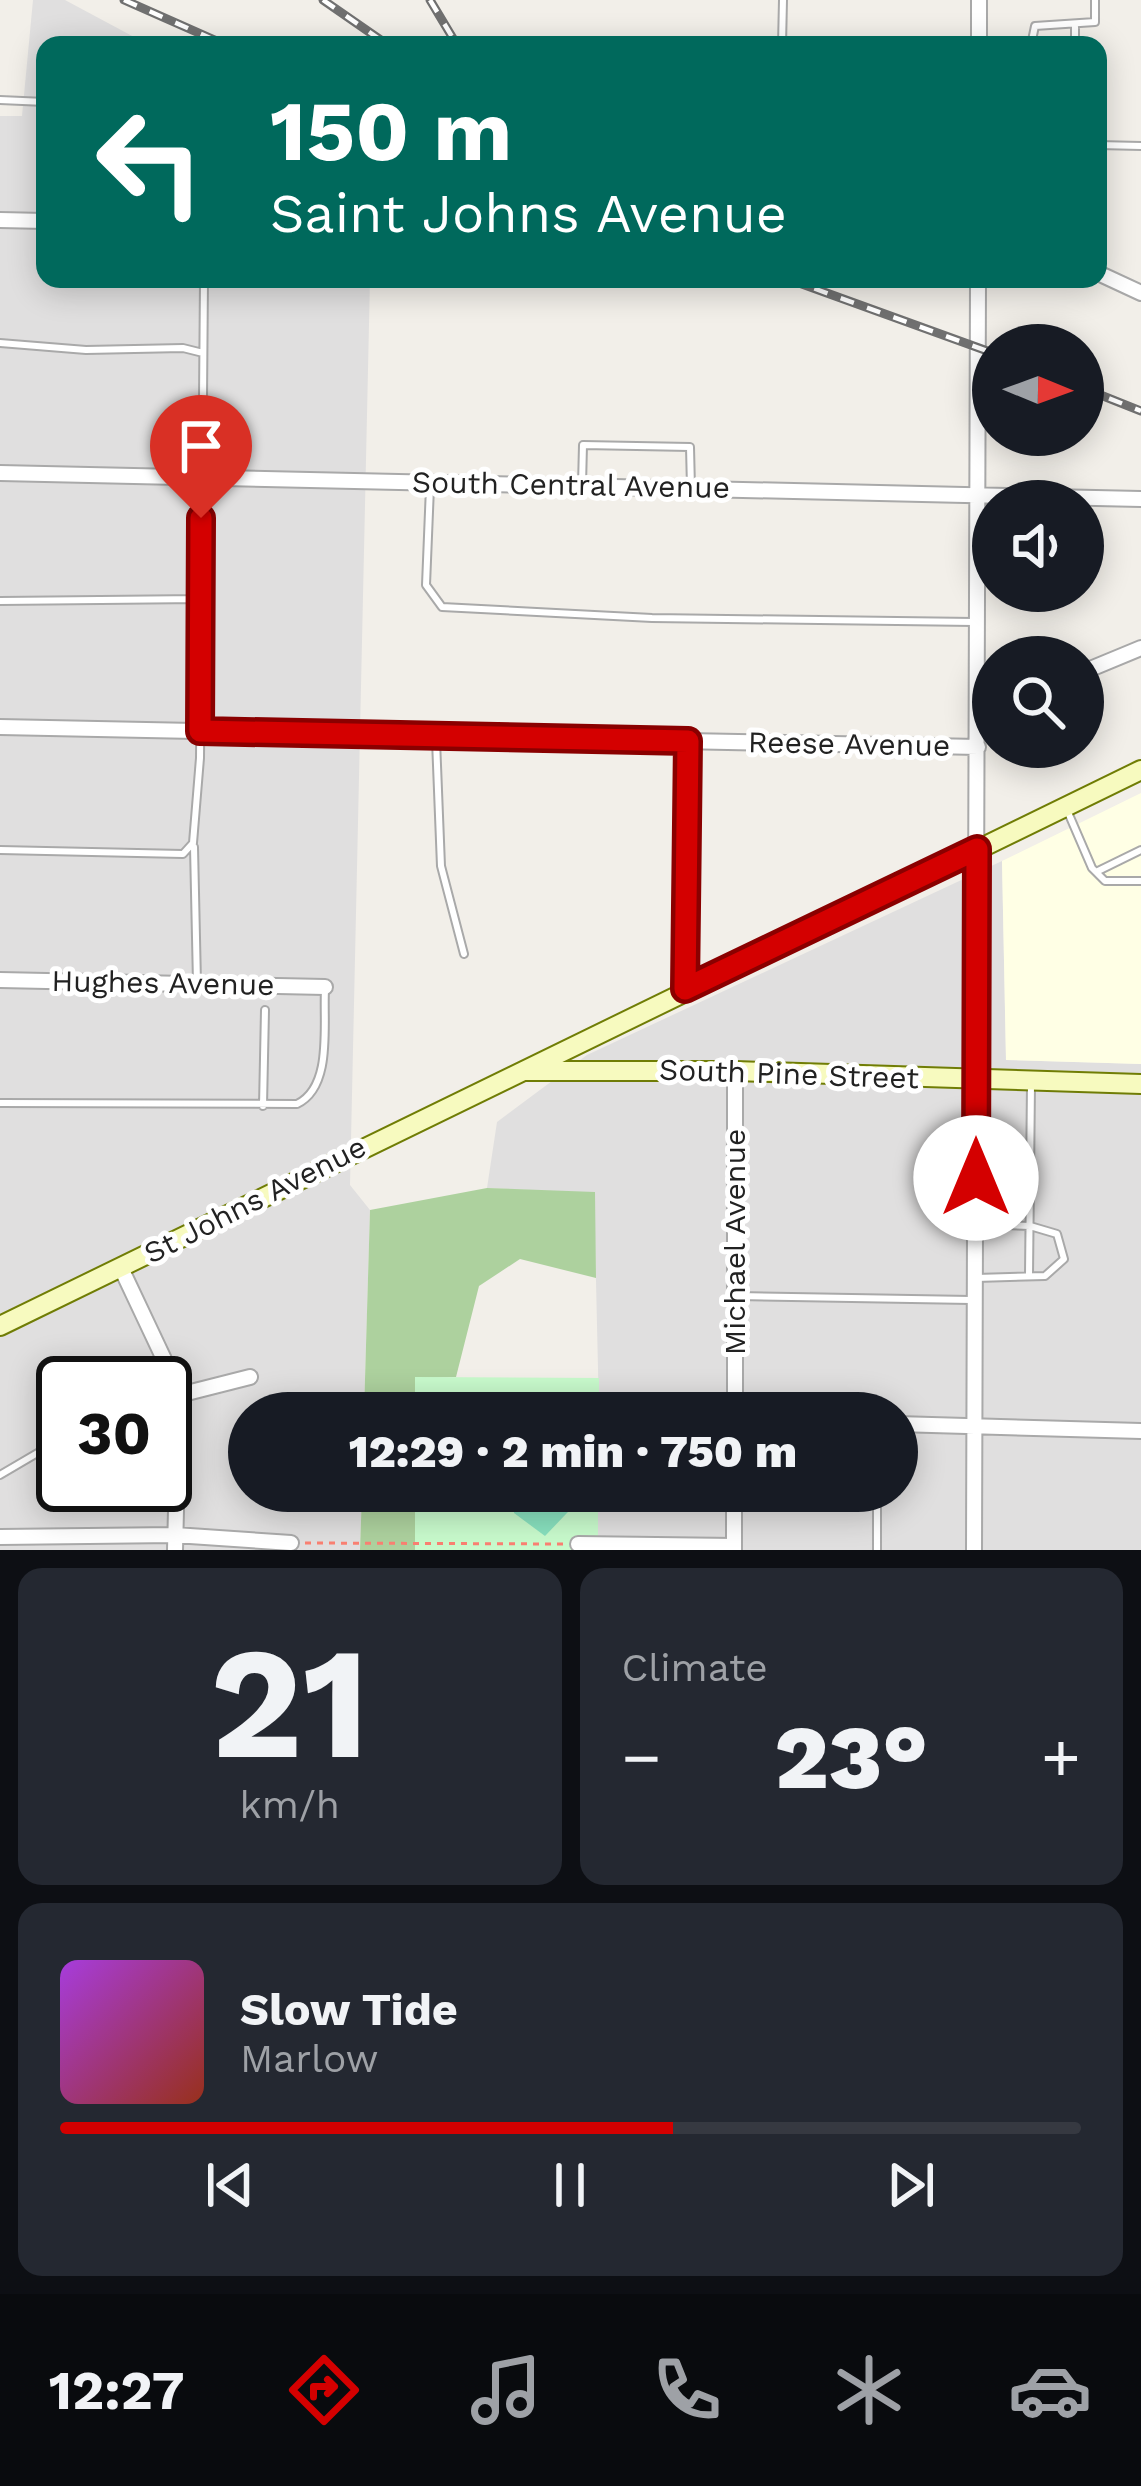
<!DOCTYPE html>
<meta charset="utf-8">
<style>
body{margin:0;font-family:"Work Sans",sans-serif;background:#242831;color:#f1f3f6;height:100vh;display:flex;flex-direction:column;font-size:45px;white-space:nowrap}
*{box-sizing:border-box;margin:0}
p{font-size:39px;color:#9ea1a6}
.icon{flex:none;width:66px;height:66px;fill:none;stroke:currentColor;stroke-width:2;stroke-linecap:round;stroke-linejoin:round}
.map{position:relative;height:1550px;overflow:hidden}
.side{display:flex;flex-direction:column;gap:18px;padding:18px;background:#0d0f14;flex:1}
.side>*{flex:none}
.banner{position:absolute;left:36px;top:36px;width:1071px;height:252px;border-radius:24px;box-shadow:0 6px 30px #0003;background:#00695c;color:#fff;overflow:hidden}
.needle{width:78px;rotate:91deg}
.controls{position:absolute;left:972px;top:324px;display:grid;gap:24px}
.controls a{display:grid;place-items:center;width:132px;height:132px;border-radius:50%;background:#171b24;box-shadow:0 6px 30px #0003;font-size:60px}
.speed{position:absolute;left:36px;top:1356px;display:flex;gap:24px;font-size:60px;font-weight:700;text-align:center}
.speed>*{display:grid;place-content:center;width:156px;height:156px;border-radius:50%;background:#171b24;box-shadow:0 6px 30px #0003;line-height:1}
.speed .limit{border:6px solid #111;border-radius:18px;background:#fff;color:#111}
.pin{position:absolute;display:grid;place-items:center;width:102px;height:102px;color:#fff;margin:-123px -51px;border-radius:50% 50% 50% 0;rotate:-45deg;box-shadow:0 0 12px #0007}
.pin .icon{rotate:45deg}
.me{position:absolute;width:132px;margin:-66px;rotate:0deg;stroke-linejoin:round;filter:drop-shadow(0 0 9px #0008)}
.turn{display:flex;align-items:center;gap:42px;height:252px;padding:0 36px;font-size:54px}
.turn .icon{width:156px;height:156px;stroke-width:2.5}
.turn b{display:block;font-size:84px;line-height:102px}
.big{font-size:90px;font-weight:800;line-height:1.1}
.side .tile{flex:1;display:flex;flex-direction:column;justify-content:center;gap:18px;min-width:0;padding:0 42px;border-radius:24px;background:#242831}
.side .dial{align-items:center;gap:0}
.dial b{font-size:156px;line-height:1}
.song{display:flex;align-items:center;gap:36px}
.cover{width:144px;height:144px;border-radius:18px;background:linear-gradient(135deg,hsl(280 70% 55%),hsl(10 70% 35%))}
.played{height:12px;border-radius:6px;background:linear-gradient(90deg,#d40000 60%,#363941 60%)}
.keys{display:flex;justify-content:space-around;direction:ltr}
.heat{display:flex;justify-content:space-between;align-items:center;font-size:66px;direction:ltr}
.side .tiles{flex:1;display:grid;gap:18px;grid-template-columns:1fr 1fr}
.tile:last-child{grid-column:span 2}
.trip{position:absolute;left:228px;top:1392px;width:690px;height:120px;border-radius:60px;background:#171b24;box-shadow:0 6px 30px #0003;font-weight:800;line-height:120px;text-align:center}
.menu{display:flex;height:192px;justify-content:space-around;align-items:center;background:#090b0e;color:#9ea1a6}
.menu .icon{width:84px;height:84px}
.menu .on{color:#d40000}
.menu b{font-size:54px;color:#f1f3f6}
.map>svg:first-child{display:block}
</style>
<div class="map">
<svg width="1141" height="1550" viewBox="0 0 1141 1550">
<rect width="100%" height="100%" fill="#f2efe9"/>
<!-- residential -->
<path fill="#e0dfdf" fill-rule="evenodd" d="M33,0H65L149,45H45V279H370L350,1185L370,1210L364,1413H249V1491H362L360,1550H0V116H22ZM63,1383H165V1485H63Z
M1002,861L1006,1060L1141,1064V1550H598V1491H897V1413H599L594,1193L487,1188L497,1122L587,1055Z"/>
<!-- education -->
<path fill="#ffffe5" d="M1141,793V1064L1006,1060L1002,861Z"/>
<!-- forest -->
<path fill="#add19e" d="M487,1188L595,1192L596,1278L520,1259L479,1286L456,1377L416,1378L415,1413H364L370,1210Z
M362,1491H415V1550H360Z"/>
<!-- park -->
<path fill="#c8facc" d="M415,1377L599,1378V1413H415Z
M415,1491H598V1550H415Z"/>
<!-- pitch -->
<path fill="#88e0be" d="M511,1491H588L545,1536L514,1513Z"/>
<g fill="none" stroke-linecap="round" stroke-linejoin="round">
<defs>
<path id="lane" d="M1075,26V45
M782,45L783,0
M1031,45L1035,26L1095,22V0
M0,100L45,102
M1098,145L1141,146
M0,343L86,350L183,348L203,353
M582,485L583,445L690,447L691,488
M430,487L426,585L442,607L652,618L974,622
M0,601L200,599
M436,740L441,866L464,954
M1067,810L1092,868L1105,881H1141
M194,847L197,983
M0,850L183,854L193,843L200,758L204,279
M1096,872L1141,850
M0,1103L297,1104C333,1087 323,1024 325,990
M263,1106L265,1010
M1029,1275L1031,1084
M976,1278L1045,1276L1064,1259L1057,1234L1030,1226L976,1224
M738,1296L971,1300
M0,1475L63,1438
M877,1550V1491"/>
<path id="street" d="M979,45V0
M0,220L45,221
M1098,273L1141,293
M0,473L1141,499
M1083,672L1141,648
M0,727L978,747
M0,980L325,987
M685,990L688,741
M121,1268L179,1391L175,1550
M179,1395L250,1377
M735,1413V1071
M897,1424L1141,1431
M0,1537L175,1535L291,1543
M578,1544L734,1546
M734,1550V1491
M974,1550L978,279"/>
<path id="secondary" d="M527,1071H735L1141,1084
M0,1326L1141,770"/>
</defs>
<!-- lane casing -->
<use href="#lane" stroke="#a9a9a9" stroke-width="10"/>
<!-- street casing -->
<use href="#street" stroke="#a9a9a9" stroke-width="18"/>
<!-- secondary casing -->
<use href="#secondary" stroke="#707d05" stroke-width="22"/>
<!-- path -->
<path stroke="#fa8072" stroke-width="3" stroke-dasharray="6 6" stroke-linecap="butt" d="M305,1543L565,1544"/>
<!-- lane -->
<use href="#lane" stroke="#fff" stroke-width="6"/>
<!-- street -->
<use href="#street" stroke="#fff" stroke-width="14"/>
<!-- secondary -->
<use href="#secondary" stroke="#f7fabf" stroke-width="18"/>
<defs>
<path id="rail" d="M124,0L226,45
M323,0L388,45
M430,0L457,45
M788,279L993,353
M1083,388L1141,411"/>
</defs>
<!-- rail casing -->
<use href="#rail" stroke="#707070" stroke-width="9"/>
<!-- rail -->
<use href="#rail" stroke="#fff" stroke-width="4.5" stroke-dasharray="14" stroke-linecap="butt"/>
</g>
<g fill="none" stroke-linecap="round" stroke-linejoin="round">
<defs>
<path id="route" d="M201,518L200,731L688,741L685,989L977,849L976,1178"/>
</defs>
<!-- route casing -->
<use href="#route" stroke="#8a0000" stroke-width="30"/>
<!-- route -->
<use href="#route" stroke="#d40000" stroke-width="21"/>
</g>
<g text-anchor="middle" stroke-width="10" stroke-linejoin="round" paint-order="stroke">
<!-- street labels -->
<g font-size="30" fill="#222" stroke="#fff">
<text transform="translate(571 485) rotate(1)" y="10">South Central Avenue</text>
<text transform="translate(849 744) rotate(1)" y="10">Reese Avenue</text>
<text transform="translate(163 983) rotate(1)" y="10">Hughes Avenue</text>
<text transform="translate(789 1074) rotate(2)" y="10">South Pine Street</text>
<text transform="translate(255 1200) rotate(-27)" y="10">St Johns Avenue</text>
<text transform="translate(735 1242) rotate(-90)" y="10">Michael Avenue</text>
</g>
</g>
</svg>
<div class="controls">
<a><svg class="needle" viewBox="-14 -14 28 28"><path d="M0-13l5 13h-10z" fill="#e53935"/><path d="M0 13l5-13h-10z" fill="#9ea1a6"/></svg></a>
<a><svg class="icon" aria-label="sound" viewBox="0 0 24 24"><path d="M4 9h4l5-4v14l-5-4H4zM17 9q2 3 0 6"/></svg></a>
<a><svg class="icon" aria-label="search" viewBox="0 0 24 24"><circle cx="10" cy="10" r="6"/><path d="M15 15l6 6"/></svg></a>
</div>
<div class="speed"><div class="limit">30</div></div>
<div class="pin" style="left:201px;top:518px;background:#d93025"><svg class="icon" aria-label="arrive" viewBox="0 0 24 24"><path d="M6 21V4h12l-3 4 3 4H6"/></svg></div>
<svg class="me" style="left:976px;top:1178px" viewBox="-20 -20 40 40"><circle r="19" fill="#fff"/><path d="M0-13L10 11 0 6-10 11z" fill="#d40000"/></svg>
<div class="trip">12:29 · 2 min · 750 m</div>
<div class="banner">
<div class="turn"><svg class="icon" aria-label="left" viewBox="0 0 24 24"><path d="M17 20v-9H6M10 6l-5 5 5 5"/></svg><div><b>150 m</b>Saint Johns Avenue</div></div>
</div>
</div>
<section class="side">
<div class="tiles">
<div class="tile dial"><b>21</b><p>km/h</p></div>
<div class="tile"><p>Climate</p>
<div class="heat"><a>−</a><b class="big">23°</b><a>+</a></div>
</div>
<div class="tile">
<div class="song"><i class="cover"></i><div><b>Slow Tide</b><p>Marlow</p></div></div>
<div class="played"></div>
<div class="keys"><svg class="icon" aria-label="previous" viewBox="0 0 24 24"><path d="M18 5L8 12l10 7zM5 5v14"/></svg><svg class="icon" aria-label="pause" viewBox="0 0 24 24"><path d="M8 5v14M16 5v14"/></svg><svg class="icon" aria-label="next" viewBox="0 0 24 24"><path d="M6 5l10 7-10 7zM19 5v14"/></svg></div>
</div>
</div>
</section>
<nav class="menu">
<b>12:27</b>
<svg class="icon on" aria-label="directions" viewBox="0 0 24 24"><path d="M12 3l9 9-9 9-9-9zM9 14v-3h6M13 9l2 2-2 2"/></svg>
<svg class="icon" aria-label="music" viewBox="0 0 24 24"><path d="M9 18V5l10-2v13"/><circle cx="6" cy="18" r="3"/><circle cx="16" cy="16" r="3"/></svg>
<svg class="icon" aria-label="phone" viewBox="0 0 24 24"><path d="M5 4h4l2 5-3 2q2 4 5 5l2-3 5 2v4C11 20 4 13 5 4z"/></svg>
<svg class="icon" aria-label="climate" viewBox="0 0 24 24"><path d="M12 3v18M4 7l16 10M4 17L20 7"/></svg>
<svg class="icon" aria-label="car" viewBox="0 0 24 24"><path d="M5 17H2v-5l4-1 3-4h7l3 4 3 1v5h-3M9 17h6M6 11h13"/><circle cx="7" cy="17" r="2"/><circle cx="17" cy="17" r="2"/></svg>
</nav>
